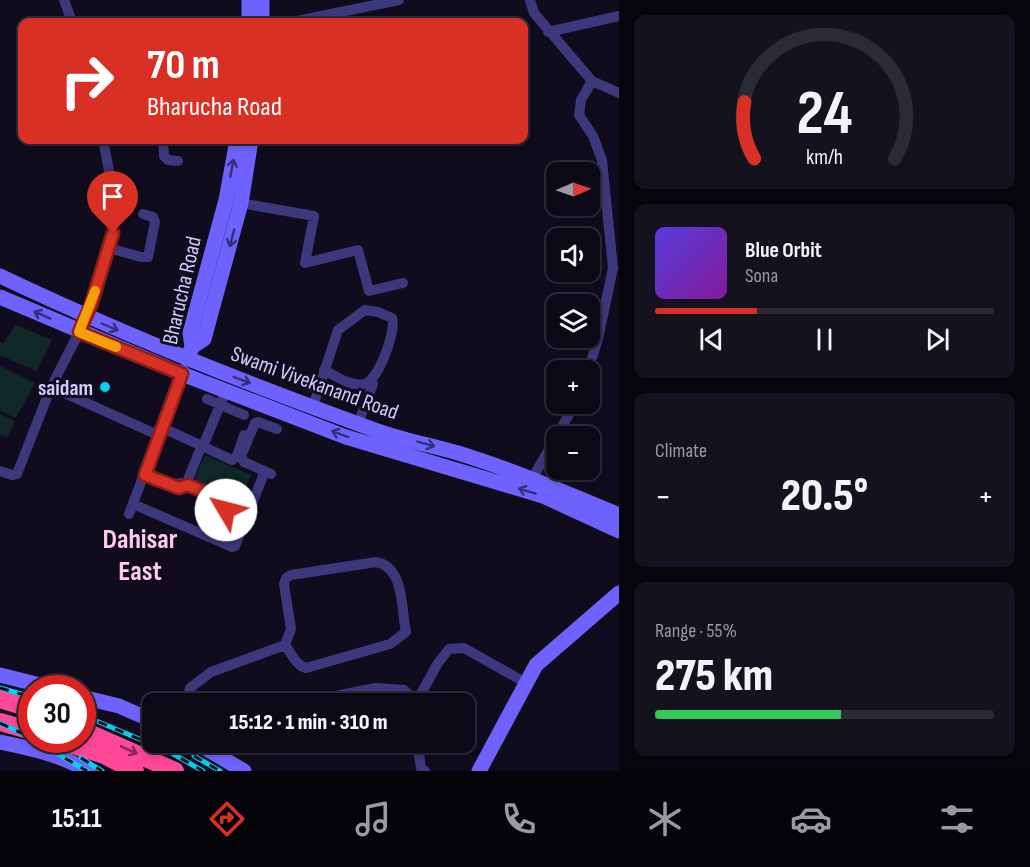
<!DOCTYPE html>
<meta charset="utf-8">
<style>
body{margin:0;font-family:"Sofia Sans Condensed",sans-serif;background:#15121f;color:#f1f3f6;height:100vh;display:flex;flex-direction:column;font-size:22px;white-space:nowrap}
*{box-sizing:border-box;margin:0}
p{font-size:20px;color:#9a9aa1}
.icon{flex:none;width:33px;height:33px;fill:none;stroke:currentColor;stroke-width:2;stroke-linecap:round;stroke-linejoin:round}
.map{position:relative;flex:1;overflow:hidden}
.drawer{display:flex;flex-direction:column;gap:15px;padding:15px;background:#07050c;width:411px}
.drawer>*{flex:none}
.guide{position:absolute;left:18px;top:18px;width:510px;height:126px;border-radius:12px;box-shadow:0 3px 9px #0003,0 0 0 2px #2c2a35;background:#d93025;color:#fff;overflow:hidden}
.needle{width:39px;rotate:88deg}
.controls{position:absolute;left:546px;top:162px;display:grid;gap:12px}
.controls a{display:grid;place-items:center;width:54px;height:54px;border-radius:12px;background:#0c0916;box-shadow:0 3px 9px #0003,0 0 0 2px #2c2a35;font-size:30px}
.speed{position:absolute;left:18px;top:675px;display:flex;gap:12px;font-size:30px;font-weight:700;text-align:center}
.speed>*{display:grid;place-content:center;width:78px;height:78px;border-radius:50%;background:#0c0916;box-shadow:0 3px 9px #0003,0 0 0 2px #2c2a35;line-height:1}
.speed .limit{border:9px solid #d22;background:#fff;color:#111}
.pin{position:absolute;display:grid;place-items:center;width:51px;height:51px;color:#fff;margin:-62px -26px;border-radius:50% 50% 50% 0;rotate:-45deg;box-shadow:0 0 6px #0007}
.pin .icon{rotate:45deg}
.me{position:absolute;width:66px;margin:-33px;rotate:307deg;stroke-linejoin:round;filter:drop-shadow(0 0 4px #0008)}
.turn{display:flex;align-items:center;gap:21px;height:126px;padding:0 30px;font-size:27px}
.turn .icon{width:78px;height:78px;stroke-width:2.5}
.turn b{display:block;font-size:42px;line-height:51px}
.big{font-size:45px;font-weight:800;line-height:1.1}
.drawer .tile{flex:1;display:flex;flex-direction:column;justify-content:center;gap:9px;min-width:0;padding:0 21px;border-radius:12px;background:#15121f}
.drawer .dial{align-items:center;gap:0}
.dial svg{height:156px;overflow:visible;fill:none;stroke:#2c2a35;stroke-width:7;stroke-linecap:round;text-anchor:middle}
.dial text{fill:#f1f3f6;stroke:none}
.song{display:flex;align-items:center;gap:18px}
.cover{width:72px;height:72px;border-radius:9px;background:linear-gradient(135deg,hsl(250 70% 55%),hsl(290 70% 35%))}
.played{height:6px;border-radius:3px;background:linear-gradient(90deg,#d93025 30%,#2c2a35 30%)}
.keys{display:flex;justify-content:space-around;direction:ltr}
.heat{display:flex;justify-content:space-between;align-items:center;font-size:33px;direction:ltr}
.charge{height:9px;border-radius:4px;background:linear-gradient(90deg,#34c759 55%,#2c2a35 0)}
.trip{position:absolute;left:142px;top:693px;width:333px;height:60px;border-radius:12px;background:#0c0916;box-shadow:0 3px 9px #0003,0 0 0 2px #2c2a35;font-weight:800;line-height:60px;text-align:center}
.tabs{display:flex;height:96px;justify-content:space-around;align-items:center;background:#050409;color:#9a9aa1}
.tabs .icon{width:42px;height:42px}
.tabs .active{color:#d93025}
.tabs b{font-size:27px;color:#f1f3f6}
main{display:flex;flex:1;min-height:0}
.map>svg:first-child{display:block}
</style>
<main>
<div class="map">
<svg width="619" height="771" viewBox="0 0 619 771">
<rect width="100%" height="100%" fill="#100c1e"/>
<!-- green -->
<path fill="#102828" d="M16,325L52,340L36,371L0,355V342L3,343Z
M0,366L35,383L16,418L0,411Z
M0,414L15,421L7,438L0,434Z
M205,455L251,475L239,502L193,483Z"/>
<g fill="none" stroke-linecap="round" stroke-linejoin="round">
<!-- street -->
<path stroke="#3d387c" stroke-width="10" d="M64,0L72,22
M530,0L534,13L592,81L581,100L579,115L593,136L602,160L613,268L598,339L588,370
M292,22L399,0
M548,32L619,16
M592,81L619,93
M163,140L164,156L168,160L178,161
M235,202L314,216L305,263L358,250L369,291L403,283
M109,248L141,257H148L155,222L153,217L143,214
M51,387L160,436
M207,399L244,415
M313,406L338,330L365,310L378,312L392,318C397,330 378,382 364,384C351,387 334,375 324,370
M358,424L373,384
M163,428L232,460L237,456L244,435
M203,446L226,391
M0,471L12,475L17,474L51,387L87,317L113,233L111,181L103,140
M271,474L244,462L241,456L255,423L258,422L277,429
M145,475L179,488L188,485C200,491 223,496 226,510L246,519
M532,479L575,404
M180,483L185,484L187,482L199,452
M133,504L232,547L235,546L265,471
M129,514L184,368
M376,562C405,567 401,610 406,632L390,644L306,668L301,666L295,660L285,645L291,629L284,584L286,578L291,575Z
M417,701L438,663L449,649L464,648L526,683
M187,704L190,688L211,672L285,645
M294,704L376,688L404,690L420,704
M425,771L421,768L419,755L430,742"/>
<!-- secondary -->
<path stroke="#6d63fc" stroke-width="15" d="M249,0V22
M262,0V22
M0,276C122,334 247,384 375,430C402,440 430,445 458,453C513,470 566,493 619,515
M0,297L182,374L346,437L543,496L619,531
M192,347L204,339L241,203L251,140
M187,359L192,347L190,333L226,200L237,140
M0,675L52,688
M82,697L119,706L153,721
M0,742C30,748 62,755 88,771
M195,742L244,771
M479,771L536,665L619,593"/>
<!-- highway -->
<path stroke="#fc4897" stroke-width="18" d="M0,699L32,709
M0,722L32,731
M82,730L175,771
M57,740L104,755L135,771"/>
<defs>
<path id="rail" d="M0,688L32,697
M82,715L168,751L203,771
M0,723L32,738
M34,740L87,771
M194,756L220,771
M81,758L102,771"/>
</defs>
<!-- rail casing -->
<use href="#rail" stroke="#04d0f0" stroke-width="5"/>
<!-- rail -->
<use href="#rail" stroke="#100c1e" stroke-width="3" stroke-dasharray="9" stroke-linecap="butt"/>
</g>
<!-- one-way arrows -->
<defs><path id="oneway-shaft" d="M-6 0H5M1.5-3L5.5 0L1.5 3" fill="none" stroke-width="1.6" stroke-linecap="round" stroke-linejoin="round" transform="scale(1.5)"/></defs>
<g stroke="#352f77">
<use href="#oneway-shaft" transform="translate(232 168) rotate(-79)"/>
<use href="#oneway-shaft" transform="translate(232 238) rotate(105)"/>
<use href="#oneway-shaft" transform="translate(42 315) rotate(-156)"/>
<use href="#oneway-shaft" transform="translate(110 327) rotate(23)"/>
<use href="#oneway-shaft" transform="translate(242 380) rotate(21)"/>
<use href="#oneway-shaft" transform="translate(340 434) rotate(-160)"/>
<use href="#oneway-shaft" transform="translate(426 444) rotate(15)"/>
<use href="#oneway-shaft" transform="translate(527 491) rotate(-163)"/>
</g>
<use stroke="#862a5a" href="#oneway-shaft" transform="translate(129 750) rotate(24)"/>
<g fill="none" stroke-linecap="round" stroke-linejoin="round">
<defs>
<path id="route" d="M113,233L91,305L79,332L182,374L145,475L179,488L188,485C200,491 223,496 226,510"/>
</defs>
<!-- route casing -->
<use href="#route" stroke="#8d1f18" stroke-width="15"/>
<!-- route -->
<use href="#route" stroke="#d93025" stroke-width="10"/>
<!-- slow -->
<path stroke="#f59e0b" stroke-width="10" d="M95,291L79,332L116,347"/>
</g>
<!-- markers -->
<circle fill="#04d0f0" stroke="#100c1e" stroke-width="2" cx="105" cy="387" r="6"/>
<g text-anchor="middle" stroke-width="6" stroke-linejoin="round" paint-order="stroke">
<!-- street labels -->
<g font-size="22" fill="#d2cafe" stroke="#100c1e">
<text transform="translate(181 290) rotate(-77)" y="8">Bharucha Road</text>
<text transform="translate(315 382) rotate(20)" y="8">Swami Vivekanand Road</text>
</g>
<!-- poi labels -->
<g font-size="22" font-weight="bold" fill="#d2cafe" stroke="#100c1e" text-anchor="end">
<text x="93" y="395">saidam</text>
</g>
<!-- district labels -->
<g font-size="28" font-weight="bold" fill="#feccea" stroke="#100c1e">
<text x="140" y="548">Dahisar<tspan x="140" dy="32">East</tspan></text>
</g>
</g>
</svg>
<div class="controls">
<a><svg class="needle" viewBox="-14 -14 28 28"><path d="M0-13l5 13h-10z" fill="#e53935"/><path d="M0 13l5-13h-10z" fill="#9a9aa1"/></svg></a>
<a><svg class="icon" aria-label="sound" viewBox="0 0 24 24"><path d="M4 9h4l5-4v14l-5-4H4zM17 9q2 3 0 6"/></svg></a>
<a><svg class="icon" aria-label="layers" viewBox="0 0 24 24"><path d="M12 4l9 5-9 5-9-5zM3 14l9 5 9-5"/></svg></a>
<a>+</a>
<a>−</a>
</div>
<div class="speed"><div class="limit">30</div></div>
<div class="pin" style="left:113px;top:233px;background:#d93025"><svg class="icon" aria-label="arrive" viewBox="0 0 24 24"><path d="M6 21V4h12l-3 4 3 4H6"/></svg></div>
<svg class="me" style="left:226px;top:510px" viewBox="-20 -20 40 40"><circle r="19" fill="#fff"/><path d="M0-13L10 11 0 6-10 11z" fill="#d93025"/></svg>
<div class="trip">15:12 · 1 min · 310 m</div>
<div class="guide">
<div class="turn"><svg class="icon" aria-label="right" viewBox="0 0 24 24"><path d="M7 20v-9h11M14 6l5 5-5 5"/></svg><div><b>70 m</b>Bharucha Road</div></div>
</div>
</div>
<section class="drawer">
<div class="tile dial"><svg viewBox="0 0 100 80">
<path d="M14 69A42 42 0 1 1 86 69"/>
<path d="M14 69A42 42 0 0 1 9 40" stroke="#d93025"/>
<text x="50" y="56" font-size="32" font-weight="700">24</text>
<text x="50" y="72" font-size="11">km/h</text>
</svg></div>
<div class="tile">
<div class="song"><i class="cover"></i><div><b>Blue Orbit</b><p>Sona</p></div></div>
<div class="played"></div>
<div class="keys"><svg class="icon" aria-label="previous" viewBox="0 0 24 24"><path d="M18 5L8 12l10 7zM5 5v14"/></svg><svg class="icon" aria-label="pause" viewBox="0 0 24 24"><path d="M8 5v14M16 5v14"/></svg><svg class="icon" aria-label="next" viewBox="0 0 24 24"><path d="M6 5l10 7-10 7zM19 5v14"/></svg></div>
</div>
<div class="tile"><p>Climate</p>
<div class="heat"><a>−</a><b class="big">20.5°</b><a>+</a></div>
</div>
<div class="tile"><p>Range · 55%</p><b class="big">275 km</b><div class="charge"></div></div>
</section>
</main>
<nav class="tabs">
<b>15:11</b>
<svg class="icon active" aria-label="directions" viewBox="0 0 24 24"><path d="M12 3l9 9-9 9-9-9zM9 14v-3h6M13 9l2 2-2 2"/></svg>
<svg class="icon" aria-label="music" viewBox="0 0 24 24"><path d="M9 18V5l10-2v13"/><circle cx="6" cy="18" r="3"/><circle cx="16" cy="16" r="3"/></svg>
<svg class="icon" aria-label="phone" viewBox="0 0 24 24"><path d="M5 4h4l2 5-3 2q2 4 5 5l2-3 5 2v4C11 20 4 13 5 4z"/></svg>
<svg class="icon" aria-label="climate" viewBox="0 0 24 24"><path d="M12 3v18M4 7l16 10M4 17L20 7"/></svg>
<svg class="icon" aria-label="car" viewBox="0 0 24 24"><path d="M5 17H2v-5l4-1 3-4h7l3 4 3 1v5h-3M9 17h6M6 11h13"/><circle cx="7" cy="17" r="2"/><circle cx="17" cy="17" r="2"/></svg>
<svg class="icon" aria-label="filters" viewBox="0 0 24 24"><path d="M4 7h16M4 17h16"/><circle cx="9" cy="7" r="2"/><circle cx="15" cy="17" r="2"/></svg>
</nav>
